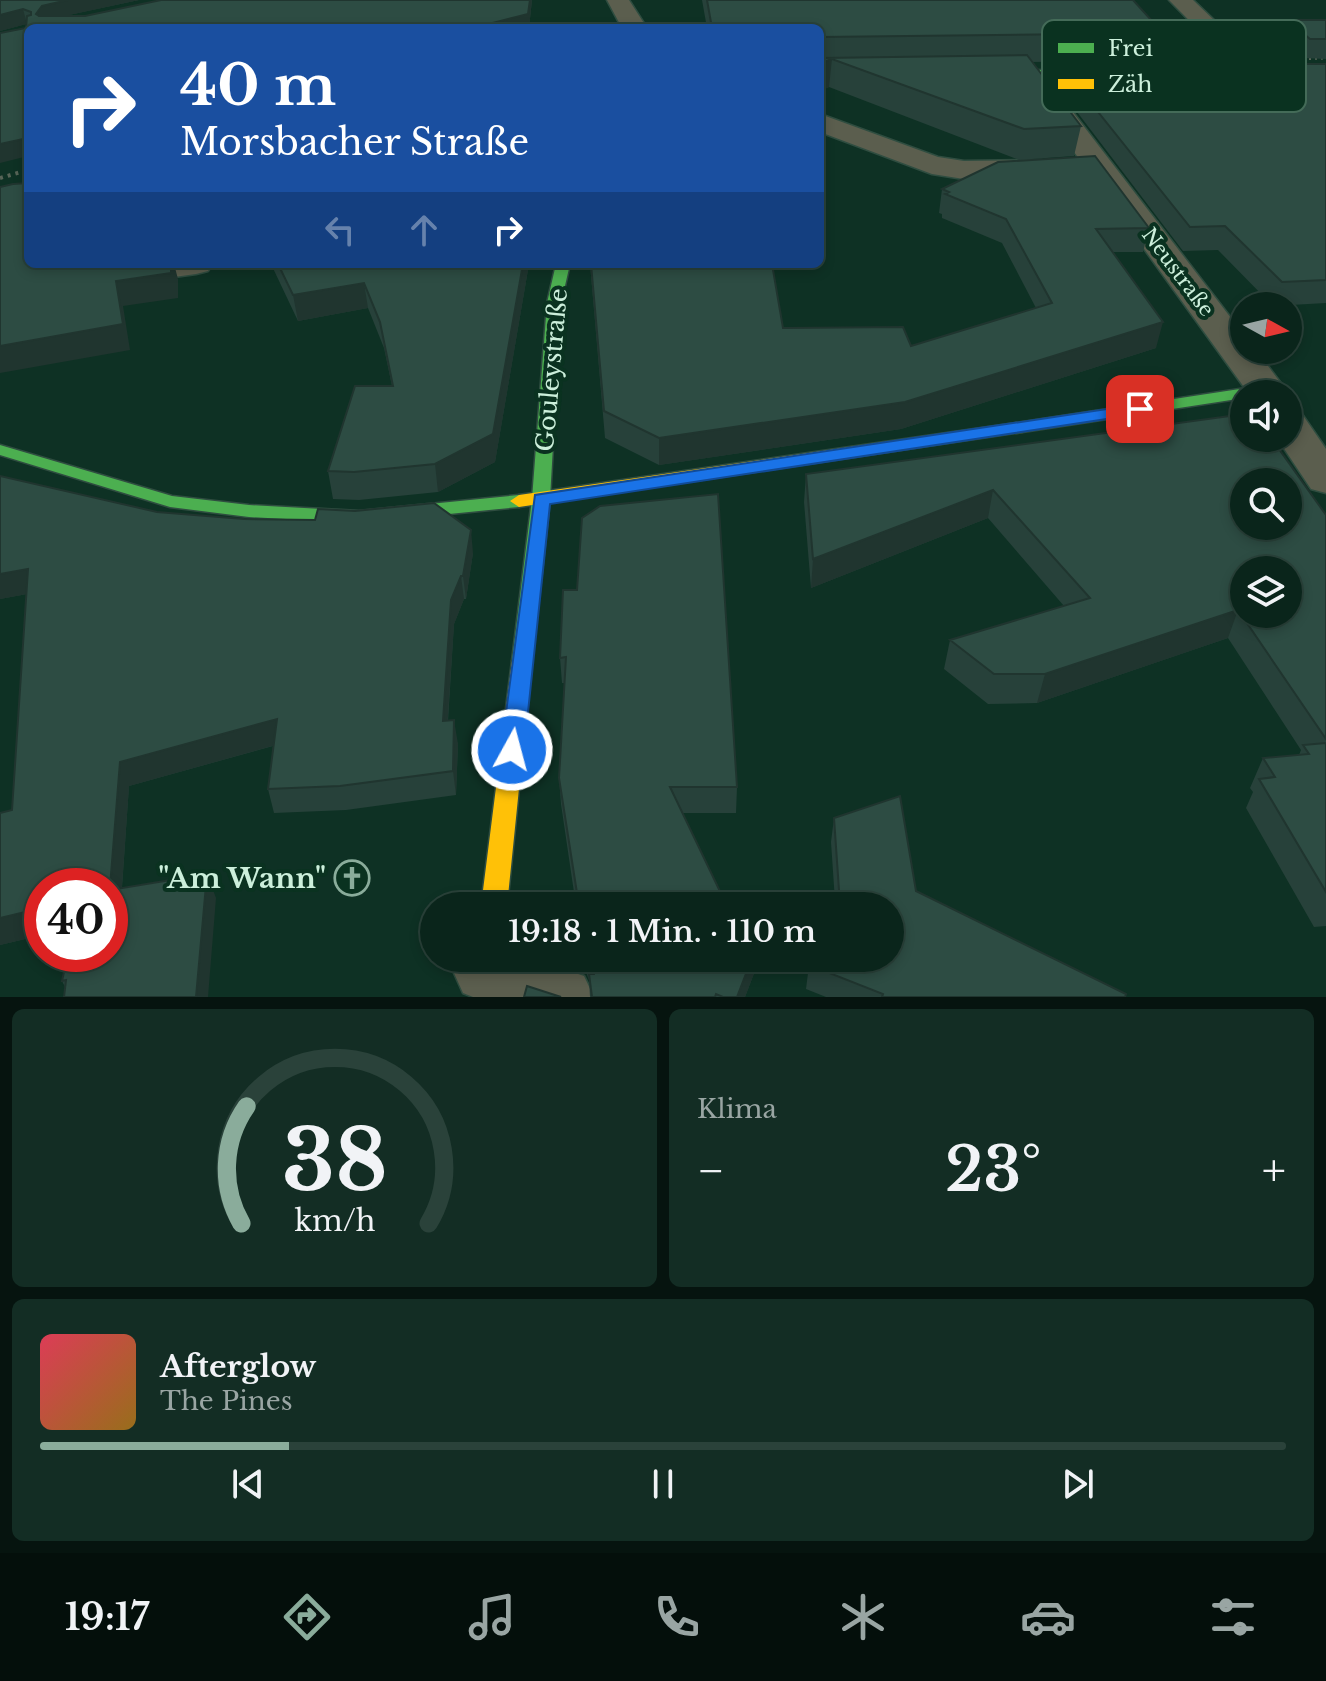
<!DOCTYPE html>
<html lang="de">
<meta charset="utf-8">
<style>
body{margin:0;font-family:"Libre Baskerville",serif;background:#132d24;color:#f1f3f6;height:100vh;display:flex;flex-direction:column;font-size:30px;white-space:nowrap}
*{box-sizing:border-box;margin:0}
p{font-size:26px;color:#99a5a3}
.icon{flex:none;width:44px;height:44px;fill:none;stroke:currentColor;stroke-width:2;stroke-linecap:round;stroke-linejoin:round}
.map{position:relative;height:997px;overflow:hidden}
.sheet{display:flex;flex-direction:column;gap:12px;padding:12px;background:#06140f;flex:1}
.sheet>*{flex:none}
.banner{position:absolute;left:24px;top:24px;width:800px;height:244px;border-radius:12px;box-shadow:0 4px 12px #0003,0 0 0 2px #2a423a;background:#1a4fa0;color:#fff;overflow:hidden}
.needle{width:52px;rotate:98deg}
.tools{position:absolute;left:1230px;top:292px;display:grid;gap:16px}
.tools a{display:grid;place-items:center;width:72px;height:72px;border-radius:50%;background:#0a251b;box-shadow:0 4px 12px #0003,0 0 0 2px #2a423a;font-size:40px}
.speed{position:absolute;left:24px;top:868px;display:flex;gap:16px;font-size:40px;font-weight:700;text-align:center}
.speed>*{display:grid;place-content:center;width:104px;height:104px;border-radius:50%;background:#0a251b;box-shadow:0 4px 12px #0003,0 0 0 2px #2a423a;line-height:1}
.speed .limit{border:12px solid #d22;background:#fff;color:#111}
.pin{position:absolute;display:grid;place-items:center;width:68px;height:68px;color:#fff;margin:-34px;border-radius:16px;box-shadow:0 4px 12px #0006}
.me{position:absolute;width:88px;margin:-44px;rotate:7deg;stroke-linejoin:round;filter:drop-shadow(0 0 6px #0008)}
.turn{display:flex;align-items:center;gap:28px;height:168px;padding:0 24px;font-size:36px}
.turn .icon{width:104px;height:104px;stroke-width:2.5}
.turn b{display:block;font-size:56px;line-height:68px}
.lanes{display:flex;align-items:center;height:76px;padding:0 24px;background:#0003;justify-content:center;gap:40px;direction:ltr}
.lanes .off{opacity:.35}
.big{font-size:60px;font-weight:600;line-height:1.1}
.sheet .card{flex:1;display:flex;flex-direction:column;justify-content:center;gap:12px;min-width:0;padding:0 28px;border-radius:12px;background:#132d24}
.sheet .dial{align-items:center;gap:0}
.dial svg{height:208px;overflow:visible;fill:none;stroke:#2a423a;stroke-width:7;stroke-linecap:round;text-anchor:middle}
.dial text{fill:#f1f3f6;stroke:none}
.song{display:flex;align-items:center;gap:24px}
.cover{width:96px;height:96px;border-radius:12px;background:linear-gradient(135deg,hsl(350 70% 55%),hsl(40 70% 35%))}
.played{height:8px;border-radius:4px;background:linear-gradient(90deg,#8aac9b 20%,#2a423a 20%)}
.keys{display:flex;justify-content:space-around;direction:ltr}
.heat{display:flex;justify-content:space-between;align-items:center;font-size:44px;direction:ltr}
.sheet .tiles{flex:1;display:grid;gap:12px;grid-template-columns:1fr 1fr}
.card:last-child{grid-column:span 2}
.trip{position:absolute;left:420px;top:892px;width:484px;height:80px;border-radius:40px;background:#0a251b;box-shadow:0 4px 12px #0003,0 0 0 2px #2a423a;font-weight:600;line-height:80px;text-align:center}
.dock{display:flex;height:128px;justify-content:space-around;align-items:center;background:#040f0b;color:#99a5a3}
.dock .icon{width:56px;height:56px}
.dock .selected{color:#8aac9b}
.dock b{font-size:36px;color:#f1f3f6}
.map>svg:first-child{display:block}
</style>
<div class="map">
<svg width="1326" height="997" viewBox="0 0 1326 997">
<rect width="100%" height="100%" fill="#0e3124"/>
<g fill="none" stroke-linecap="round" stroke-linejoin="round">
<defs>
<path id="street" d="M607,0H629L647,28H622Z
M1169,0H1193L1261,65L1265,70L1261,75H1243Z
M1043,83L1052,85L1244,335V350H1256L1289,394L1288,395L1249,394L1030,91L1034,85Z
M820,114L938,157L964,161L1041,160L1052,163L1056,169L1052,175L1041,178L964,179L932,174L820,132Z
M213,264L208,271L196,274L115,285L103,282L98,275L103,268L120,264Z
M1288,411L1302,414L1326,449V493L1311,489L1277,438H1288Z
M461,958H531L584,976L594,997H473L463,993L454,973Z"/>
<path id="fast" d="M1118,69L1123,72L1122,74L982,77L977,74L982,71Z
M556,264H570L561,303L550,499L532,661L529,666H515L512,661L532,499L547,303Z
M1266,385L1272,387L1274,390L1272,393L1244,394V398L1016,433L1008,428L1016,423Z
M0,445L172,496L249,505L359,511L519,495L528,501L519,507L359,523L249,517L170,507L0,455Z"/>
<path id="slow" d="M1016,423L1022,424L1024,428L1022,432L519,507L510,501L519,495Z
M522,654L529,656L532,661L507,906H481L512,661L515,656Z"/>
</defs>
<!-- street casing -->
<use href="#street" stroke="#2f4d40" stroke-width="3"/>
<!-- fast casing -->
<use href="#fast" stroke="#2f4d40" stroke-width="3"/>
<!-- slow casing -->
<use href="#slow" stroke="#2f4d40" stroke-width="3"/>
<!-- path-far1 -->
<path stroke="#576457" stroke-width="3" stroke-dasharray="2 4" stroke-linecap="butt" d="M1291,59L1326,58
M1159,60H1181"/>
<!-- path -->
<path stroke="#576457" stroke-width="4" stroke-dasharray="3 5" stroke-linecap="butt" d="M0,178L28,170"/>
<!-- street -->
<use href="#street" fill="#5b5e4e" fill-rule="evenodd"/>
<!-- fast -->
<use href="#fast" fill="#4caf50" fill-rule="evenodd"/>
<!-- slow -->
<use href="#slow" fill="#ffc107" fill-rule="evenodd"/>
</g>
<!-- wall -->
<path fill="#27413a" d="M0,0H139L64,16H85L161,0H532L529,28H26V24L0,31Z
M702,0H1133L1163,33L1157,60L1032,62L1081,126L1074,156L1019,160L829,87L820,91V28H707Z
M1287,20H1326V59L1304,58L1281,39Z
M1059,63L1326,64V303L1273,306L1218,250L1183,251L1055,83Z
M942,189L1149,228L1143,252H1113L1156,348L901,429L659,465L605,438L590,264H772L783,328L911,346L1036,308L1002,243L942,218V214L939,213Z
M271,264H529L495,462L438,492L359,500L333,499L328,471L392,386L384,348L368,308L298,321Z
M806,474L1326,515V926L1314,927L1246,808L1253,792L1250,788L1263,758L1299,755L1301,750L1228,638L1037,703L988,704L944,669L950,640L1064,606L988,518L811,588L804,502Z
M0,476L157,512L473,553L466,599H464L454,624L448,721L458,744L456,795L346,810L274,813L268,789L273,746L129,786L122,888L216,898L65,987L62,981L110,886L42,935L0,945V813L12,810L27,594L0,599Z
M563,590L737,787L736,813H682L727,906H576L561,804L559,778L565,683H562L560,658Z
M834,818L916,891L1125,997H826L806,989L809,965L835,901L831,842Z
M584,958H759L758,963L745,997H590L589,980L587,975Z"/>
<!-- shaded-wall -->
<path fill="#20352f" d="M68,0H139L46,20L40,28L36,14L42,6Z
M530,0H532L529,28H473Z
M23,9L27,24L0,31V15Z
M832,59L829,87L820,91V63Z
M28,138V156L0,163V144Z
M171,264H174L178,279V298L123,306L130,350L0,373V346L116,281Z
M523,264H529L495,462L438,492L435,464Z
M364,283L368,308L298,321L293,295Z
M1163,322L1156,348L901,429L659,465V438Z
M993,490L988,518L811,588L813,559Z
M471,530L473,553L466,599L463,576Z
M28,569L38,592L0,599V574Z
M461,576L464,599L454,624L446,745L443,721L451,600Z
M1238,610L1228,638L1037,703L1045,674Z
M277,719L283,743L129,786L120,914L110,890L120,762Z
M454,720L458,744L456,795L453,771Z
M207,874L216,898L208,997H196Z
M42,908V935L0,945V918Z
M752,958H759L758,963L745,997H737Z"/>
<!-- building -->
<path fill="#2d4c43" stroke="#20352f" stroke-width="2" fill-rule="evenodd" d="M0,0H68L42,6L36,14L39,16H85L161,0H530L528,14L473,28H28V138L0,144V33L26,28L27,16L31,15V12L23,9L0,15Z
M707,0H1133L1163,33L820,37V28H712Z
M1287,20H1326V39H1310Z
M1027,55L1081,126L1024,129L832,59L820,63V56L822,58Z
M1059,63L1326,64V280L1282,282L1225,226L1190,227Z
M1095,156L1149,228L1096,229L1163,322L905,402L659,438L604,411L591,264H772L783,328L903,327L911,346L1052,303L1006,219L945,194L949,192L942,189L998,162Z
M28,183V264H171V273L116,281L123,324L0,346V187L13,184Z
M278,264H523L493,434L435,464L354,472L328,471L355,386H393L380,322L364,283L293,295Z
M1237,415L1244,417V438H1271L1326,515V739L1238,610L1045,674H994L950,640L1090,598L993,490L813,559L806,474ZM1244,482H1288V526H1244ZM1244,570H1288V614H1244Z
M0,476L157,512L244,519L315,520L318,509L355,511L434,503L471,530L463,576H461L451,600L443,721L454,720L453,771L340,786L268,789L277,719L120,762L110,887V886H42V908L0,918V813L12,810L28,569L0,574Z
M718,494L737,787H670L727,906H579L559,778L566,657L560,658L563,590H577L582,518L600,506Z
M1326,743V892L1259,779L1275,777L1263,758L1309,754L1303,745Z
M900,796L916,891L1126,994L1125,997H882L883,994L809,965L812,958H890V906H833L839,890L834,818Z
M207,874L196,997H64L66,980L62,981L68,954H110V890Z
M589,958H752L737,997H723L716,994L715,997H592L589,974H594L595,970Z
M527,986L561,997H524Z"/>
<!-- route -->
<path fill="#1a73e8" stroke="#114b97" stroke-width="2" d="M1140,404L1149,409L1146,413L550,504L524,750L520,756L512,758L504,756L501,750L535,495Z"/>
<!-- icons -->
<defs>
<symbol id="church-ring" viewBox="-11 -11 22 22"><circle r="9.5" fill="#0a3220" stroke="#8aac9b" stroke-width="1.5"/><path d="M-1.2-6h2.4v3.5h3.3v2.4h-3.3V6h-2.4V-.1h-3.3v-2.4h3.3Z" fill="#8aac9b"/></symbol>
</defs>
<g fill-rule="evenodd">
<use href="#church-ring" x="332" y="858" width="40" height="40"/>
</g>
<g text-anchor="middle" stroke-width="8" stroke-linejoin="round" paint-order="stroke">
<!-- far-street labels -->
<g font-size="20" fill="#ccefdb" stroke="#0a3220">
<text transform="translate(1178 272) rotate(53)" y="7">Neustraße</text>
</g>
<!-- street labels -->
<g font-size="24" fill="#ccefdb" stroke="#0a3220">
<text transform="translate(552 370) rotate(-85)" y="8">Gouleystraße</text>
</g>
<!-- near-poi labels -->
<g font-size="28" font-weight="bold" fill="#ccefdb" stroke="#0a3220" text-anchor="end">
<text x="326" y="888">"Am Wann"</text>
</g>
</g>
<!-- legend -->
<rect x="1042" y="20" width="264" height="92" rx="12" fill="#0a3220" stroke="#446b58" stroke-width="2"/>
<rect x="1058" y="43" width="36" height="10" fill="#4caf50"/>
<rect x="1058" y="79" width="36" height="10" fill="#ffc107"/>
<g font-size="22" fill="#ccefdb">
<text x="1108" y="56">Frei</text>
<text x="1108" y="92">Zäh</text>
</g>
</svg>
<div class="tools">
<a><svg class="needle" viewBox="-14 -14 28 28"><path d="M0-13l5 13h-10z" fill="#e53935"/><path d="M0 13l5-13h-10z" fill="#99a5a3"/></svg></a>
<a><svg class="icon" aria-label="sound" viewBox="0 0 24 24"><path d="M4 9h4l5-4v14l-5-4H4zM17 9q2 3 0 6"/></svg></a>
<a><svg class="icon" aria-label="search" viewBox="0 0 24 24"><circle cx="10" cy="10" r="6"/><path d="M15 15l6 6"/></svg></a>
<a><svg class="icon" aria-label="layers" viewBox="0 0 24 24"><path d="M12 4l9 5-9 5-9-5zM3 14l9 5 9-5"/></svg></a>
</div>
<div class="speed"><div class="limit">40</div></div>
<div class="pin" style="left:1140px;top:409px;background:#d93025"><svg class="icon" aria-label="arrive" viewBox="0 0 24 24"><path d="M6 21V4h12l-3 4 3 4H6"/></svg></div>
<svg class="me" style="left:512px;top:750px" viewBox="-20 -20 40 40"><circle r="17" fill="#1a73e8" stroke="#fff" stroke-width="3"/><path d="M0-11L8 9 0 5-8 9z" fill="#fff"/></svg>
<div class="trip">19:18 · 1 Min. · 110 m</div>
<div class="banner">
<div class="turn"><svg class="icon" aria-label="right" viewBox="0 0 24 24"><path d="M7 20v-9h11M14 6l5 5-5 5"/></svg><div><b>40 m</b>Morsbacher Straße</div></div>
<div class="lanes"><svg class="icon off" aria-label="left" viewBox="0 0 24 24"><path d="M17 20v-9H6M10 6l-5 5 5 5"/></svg><svg class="icon off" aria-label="ahead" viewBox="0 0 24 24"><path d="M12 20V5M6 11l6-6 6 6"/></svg><svg class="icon" aria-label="right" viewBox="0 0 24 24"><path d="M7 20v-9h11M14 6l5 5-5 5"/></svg></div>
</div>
</div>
<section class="sheet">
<div class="tiles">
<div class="card dial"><svg viewBox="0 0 100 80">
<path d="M14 69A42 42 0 1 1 86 69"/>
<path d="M14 69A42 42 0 0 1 16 24" stroke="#8aac9b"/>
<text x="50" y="56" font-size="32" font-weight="700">38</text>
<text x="50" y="72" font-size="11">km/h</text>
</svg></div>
<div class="card"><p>Klima</p>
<div class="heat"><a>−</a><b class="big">23°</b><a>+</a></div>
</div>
<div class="card">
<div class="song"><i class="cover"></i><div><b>Afterglow</b><p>The Pines</p></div></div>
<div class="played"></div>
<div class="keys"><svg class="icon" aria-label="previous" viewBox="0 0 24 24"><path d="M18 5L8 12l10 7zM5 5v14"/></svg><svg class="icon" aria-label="pause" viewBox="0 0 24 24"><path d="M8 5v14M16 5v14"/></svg><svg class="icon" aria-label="next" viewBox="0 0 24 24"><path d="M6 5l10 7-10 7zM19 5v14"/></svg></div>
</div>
</div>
</section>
<nav class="dock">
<b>19:17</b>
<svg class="icon selected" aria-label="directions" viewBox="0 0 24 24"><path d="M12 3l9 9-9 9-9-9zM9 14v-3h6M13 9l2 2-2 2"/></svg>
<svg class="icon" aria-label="music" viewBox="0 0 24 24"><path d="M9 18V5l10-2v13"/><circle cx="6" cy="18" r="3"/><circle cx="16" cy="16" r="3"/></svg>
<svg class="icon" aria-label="phone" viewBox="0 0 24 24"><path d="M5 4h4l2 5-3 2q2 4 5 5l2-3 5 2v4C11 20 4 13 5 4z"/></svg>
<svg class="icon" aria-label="climate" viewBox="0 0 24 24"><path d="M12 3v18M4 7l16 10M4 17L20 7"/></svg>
<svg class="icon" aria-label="car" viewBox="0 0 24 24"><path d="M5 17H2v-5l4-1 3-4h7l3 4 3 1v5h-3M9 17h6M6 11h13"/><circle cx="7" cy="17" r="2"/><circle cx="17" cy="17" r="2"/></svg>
<svg class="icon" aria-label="filters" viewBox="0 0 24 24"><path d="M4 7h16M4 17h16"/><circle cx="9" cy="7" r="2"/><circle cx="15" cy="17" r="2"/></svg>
</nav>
